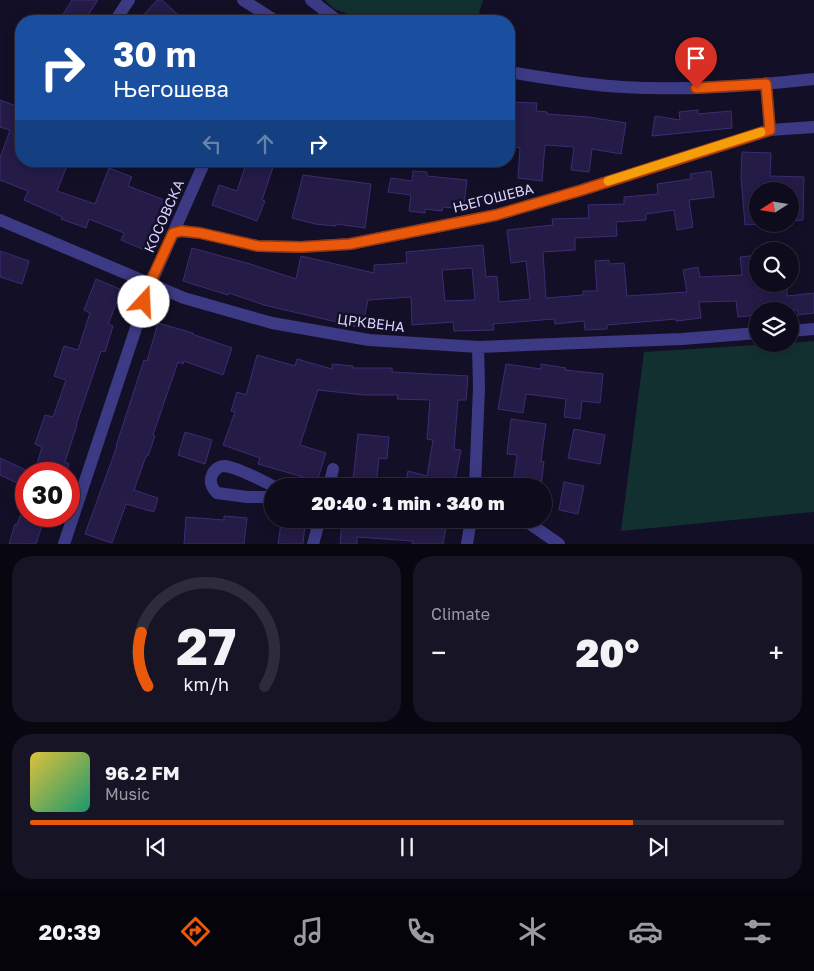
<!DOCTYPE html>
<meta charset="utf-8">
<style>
body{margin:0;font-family:"Golos Text",sans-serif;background:#171425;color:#f1f3f6;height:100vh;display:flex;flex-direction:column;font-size:19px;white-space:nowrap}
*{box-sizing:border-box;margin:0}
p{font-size:16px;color:#9b9ba3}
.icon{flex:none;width:28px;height:28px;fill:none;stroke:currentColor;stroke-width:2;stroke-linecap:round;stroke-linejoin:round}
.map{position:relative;height:544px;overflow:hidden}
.drawer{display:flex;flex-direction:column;gap:12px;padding:12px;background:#08060f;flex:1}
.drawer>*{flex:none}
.banner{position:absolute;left:15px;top:15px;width:500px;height:152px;border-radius:20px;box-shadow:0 2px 12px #0003,0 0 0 1px #2e2b3b;background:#1a4fa0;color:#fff;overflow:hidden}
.needle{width:32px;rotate:258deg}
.buttons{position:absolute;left:749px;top:182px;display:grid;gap:10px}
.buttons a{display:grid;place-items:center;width:50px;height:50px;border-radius:50%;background:#0e0b1c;box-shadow:0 2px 12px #0003,0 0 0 1px #2e2b3b;font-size:25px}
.speed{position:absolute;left:15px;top:462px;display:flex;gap:10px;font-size:25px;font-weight:700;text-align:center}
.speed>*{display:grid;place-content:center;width:65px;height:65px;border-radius:50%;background:#0e0b1c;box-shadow:0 2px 12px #0003,0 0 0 1px #2e2b3b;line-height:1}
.speed .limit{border:8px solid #d22;background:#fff;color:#111}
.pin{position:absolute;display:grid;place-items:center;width:42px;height:42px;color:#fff;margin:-51px -21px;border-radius:50% 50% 50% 0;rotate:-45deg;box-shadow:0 0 5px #0007}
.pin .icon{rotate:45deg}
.me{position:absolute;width:55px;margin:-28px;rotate:20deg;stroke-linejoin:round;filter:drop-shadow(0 0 4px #0008)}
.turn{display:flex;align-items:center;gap:18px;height:105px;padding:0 15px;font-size:22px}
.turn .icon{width:65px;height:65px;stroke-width:2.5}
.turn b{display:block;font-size:35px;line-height:42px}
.lanes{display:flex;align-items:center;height:48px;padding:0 15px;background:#0003;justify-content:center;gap:25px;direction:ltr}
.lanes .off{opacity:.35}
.big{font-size:38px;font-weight:800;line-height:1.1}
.drawer .card{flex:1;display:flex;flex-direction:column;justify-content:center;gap:8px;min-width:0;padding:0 18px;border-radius:20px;background:#171425}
.drawer .dial{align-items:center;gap:0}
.dial svg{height:130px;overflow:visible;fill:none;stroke:#2e2b3b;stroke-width:7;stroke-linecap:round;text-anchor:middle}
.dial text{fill:#f1f3f6;stroke:none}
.song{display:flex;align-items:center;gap:15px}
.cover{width:60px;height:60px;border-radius:8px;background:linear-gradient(135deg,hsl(50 70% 55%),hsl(160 70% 35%))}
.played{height:5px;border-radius:2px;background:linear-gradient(90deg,#ea580c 80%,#2e2b3b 80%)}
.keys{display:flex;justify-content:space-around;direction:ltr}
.heat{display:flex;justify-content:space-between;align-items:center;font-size:28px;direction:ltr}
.drawer .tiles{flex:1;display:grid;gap:12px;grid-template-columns:1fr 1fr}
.card:last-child{grid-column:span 2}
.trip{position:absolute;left:264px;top:478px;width:288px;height:50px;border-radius:25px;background:#0e0b1c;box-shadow:0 2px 12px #0003,0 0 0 1px #2e2b3b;font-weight:800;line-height:50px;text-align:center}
.dock{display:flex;height:80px;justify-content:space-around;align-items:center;background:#06040b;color:#9b9ba3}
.dock .icon{width:35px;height:35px}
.dock .active{color:#ea580c}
.dock b{font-size:22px;color:#f1f3f6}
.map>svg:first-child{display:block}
</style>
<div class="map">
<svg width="814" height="544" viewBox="0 0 814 544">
<rect width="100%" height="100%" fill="#130f26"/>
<!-- green -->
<path fill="#12302f" d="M325,0H483L477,21H367L334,9Z
M814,341V512L621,531L644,352L773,344H790V343Z"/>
<!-- building -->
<path fill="#241b47" stroke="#3b2d73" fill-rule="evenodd" d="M72,0H98L84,21H59Z
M157,0H162L185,21H138Z
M0,100L19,107L20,104H21V161H69L57,191L95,204L109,168L132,177L128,186L167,201L147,251L121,240L124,233L89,219L86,228L61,219L62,217L24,200L28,191L0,180V158L10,130L0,127Z
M509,102L537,103L536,111L547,112V114L589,117L626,123L621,154L592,149L589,172L571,170L574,147L545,145L542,181L518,178L520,148L509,146Z
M698,110V114L731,111L732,128L652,136L655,116L680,120L679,112Z
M742,152L771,153L770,176L804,177L803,220L790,221V191H758V224L745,225L741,177Z
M247,161H275L262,200L265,201L257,221L212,205L219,185L237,191Z
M413,171L427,172V176L467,180L464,205L454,204V208L443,207L442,211L425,209V213L409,211L411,195L388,192L391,178L412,181Z
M711,171L714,197L689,200L693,227L677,230L674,210L646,214V220L616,222L617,236L575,238V250L543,252L546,298L583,295V291H597L595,261L609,260L610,264L624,263L627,296L687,292L683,270L698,267L700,277L742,275L740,257L758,255V288L787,285V296L814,293V313L798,315V310L758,311V315L738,317L736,301L699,302L701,318L676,321V319L607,325V329L585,330L584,321L555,324L554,319L493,324L494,330L454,331L453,322L412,325L411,297L368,300L362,328L264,305L229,293L228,295L183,281L192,248L250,264L296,279L301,256L374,273V265L407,263L406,252L483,245L486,277L497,276L499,302L530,299L526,261L511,263L507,230L553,225L552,219L589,218L588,205L624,204V197L658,194L657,184L691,179L690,174ZM472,268L475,300L445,301L442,270Z
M303,175L371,184L365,228L336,224V226L315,224L292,218Z
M0,251L29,261L22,284L0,277Z
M96,279L122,290L108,324L113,326L105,352L101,351L76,425H77L65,462L69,464L66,474H34L42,447L35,444L45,415L53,417L66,380L54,376L64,346L78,350L90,313L84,310Z
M158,323L193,333L192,334L232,348L223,375L184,361L183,364L178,362L153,435L155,436L148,456H146L134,490L158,498L154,512L126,504L112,543L85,534L117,446H116L144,360L147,361Z
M257,355L295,366L297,359L332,369V364L353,366V368H392V372L468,376L466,400H458L454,449L461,450L454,486H405L408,471L427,476L433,440L427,439L430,400L397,399L398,395H364L318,390L300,445L326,453L317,481L258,464L260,458L223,445L235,412L231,411L237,392L246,395Z
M506,364L541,369V364L566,368L565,370L603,374L600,403L582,401L580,419L564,417L566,399L526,394L523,413L498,409Z
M511,419L546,424L541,461L544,462L541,486L513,485L517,455L507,454Z
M574,429L605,435L600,464L568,458Z
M185,432L212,440L205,464L178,455Z
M358,434L389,437L387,459L379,458L376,486H351L354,472Z
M0,458L26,470V487L0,475Z
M564,482L584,486L578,514L559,510Z
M20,516H45L36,544H9L15,524L17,525Z
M224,516L247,518L244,544H184L186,517L224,520Z
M342,519H363V525L396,527L398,519H432L447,522L443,544H412L413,541L357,537V544H340Z
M281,523L305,525L303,544H278Z"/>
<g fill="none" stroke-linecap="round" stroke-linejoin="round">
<!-- minor -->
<path stroke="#3d3a85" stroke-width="12" d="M243,0L276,21
M115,21L129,0
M766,83L770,130
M0,220L184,298L272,323L369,340L478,347L682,339L758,333
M173,233L181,231L200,233L258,246L301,247L350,244L496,215L582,190L770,130L814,127
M790,331L814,329
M329,486L333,469
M475,486L479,387L478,347
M272,497H247L217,493C212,488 209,482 212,475C214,470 219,466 224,466C237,467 261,480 273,486
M523,519L559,544
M64,544L151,283L205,161
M313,544L320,519
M467,544L471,519"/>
<!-- tertiary -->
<path stroke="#3d3a85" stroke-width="12" d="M311,0L338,21
M509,72C546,78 585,85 623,87C686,91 751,86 814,79"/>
</g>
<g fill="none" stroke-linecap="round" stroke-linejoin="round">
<defs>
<path id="route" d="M144,302L150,283L173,233L181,231L200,233L258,246L301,247L350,244L496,215L582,190L770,130L766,84L696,88"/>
</defs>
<!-- route casing -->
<use href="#route" stroke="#983908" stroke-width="12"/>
<!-- route -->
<use href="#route" stroke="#ea580c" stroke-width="9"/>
<!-- slow -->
<path stroke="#f59e0b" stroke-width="9" d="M608,181L761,132"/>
</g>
<g text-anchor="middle" stroke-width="5" stroke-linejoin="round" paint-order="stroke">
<!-- street labels -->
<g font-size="14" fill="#d9d4ff" stroke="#130f26">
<text transform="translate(493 198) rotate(-14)" y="5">ЊЕГОШЕВА</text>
<text transform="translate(164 216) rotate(-66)" y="5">КОСОВСКА</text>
<text transform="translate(371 323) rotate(7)" y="5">ЦРКВЕНА</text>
</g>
</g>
</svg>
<div class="buttons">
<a><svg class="needle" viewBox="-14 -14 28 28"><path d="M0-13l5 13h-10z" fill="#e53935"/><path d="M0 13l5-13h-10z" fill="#9b9ba3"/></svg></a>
<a><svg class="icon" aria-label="search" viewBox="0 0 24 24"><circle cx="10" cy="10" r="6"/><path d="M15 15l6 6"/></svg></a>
<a><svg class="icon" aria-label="layers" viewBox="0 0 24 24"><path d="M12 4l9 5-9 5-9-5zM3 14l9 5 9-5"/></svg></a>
</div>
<div class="speed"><div class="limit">30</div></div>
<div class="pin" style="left:696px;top:88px;background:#d93025"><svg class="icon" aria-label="arrive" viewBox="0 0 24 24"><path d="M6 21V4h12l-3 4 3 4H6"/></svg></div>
<svg class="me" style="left:144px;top:302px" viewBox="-20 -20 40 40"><circle r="19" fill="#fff"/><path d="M0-13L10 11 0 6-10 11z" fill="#ea580c"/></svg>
<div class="trip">20:40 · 1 min · 340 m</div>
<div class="banner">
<div class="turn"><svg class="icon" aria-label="right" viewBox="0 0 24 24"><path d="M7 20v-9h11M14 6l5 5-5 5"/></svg><div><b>30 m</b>Његошева</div></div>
<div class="lanes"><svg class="icon off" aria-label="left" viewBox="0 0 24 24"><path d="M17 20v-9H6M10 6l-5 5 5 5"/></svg><svg class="icon off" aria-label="ahead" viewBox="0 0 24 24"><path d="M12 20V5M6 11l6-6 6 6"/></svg><svg class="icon" aria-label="right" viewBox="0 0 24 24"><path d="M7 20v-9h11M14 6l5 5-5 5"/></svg></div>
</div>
</div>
<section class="drawer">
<div class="tiles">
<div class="card dial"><svg viewBox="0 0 100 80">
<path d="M14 69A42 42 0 1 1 86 69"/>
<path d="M14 69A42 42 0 0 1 10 36" stroke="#ea580c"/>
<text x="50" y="56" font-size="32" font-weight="700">27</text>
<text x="50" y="72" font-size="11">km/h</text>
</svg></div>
<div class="card"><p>Climate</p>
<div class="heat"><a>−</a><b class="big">20°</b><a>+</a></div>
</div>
<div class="card">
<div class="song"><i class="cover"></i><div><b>96.2 FM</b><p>Music</p></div></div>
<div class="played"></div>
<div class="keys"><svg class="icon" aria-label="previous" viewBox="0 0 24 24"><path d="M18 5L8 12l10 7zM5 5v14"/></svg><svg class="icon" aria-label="pause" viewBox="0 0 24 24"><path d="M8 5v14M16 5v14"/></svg><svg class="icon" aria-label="next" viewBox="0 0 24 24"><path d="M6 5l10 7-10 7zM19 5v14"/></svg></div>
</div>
</div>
</section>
<nav class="dock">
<b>20:39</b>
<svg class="icon active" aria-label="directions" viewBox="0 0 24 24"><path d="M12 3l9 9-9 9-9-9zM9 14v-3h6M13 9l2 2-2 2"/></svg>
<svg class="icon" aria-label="music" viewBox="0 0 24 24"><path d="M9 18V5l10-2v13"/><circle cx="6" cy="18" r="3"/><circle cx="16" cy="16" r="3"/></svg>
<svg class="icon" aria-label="phone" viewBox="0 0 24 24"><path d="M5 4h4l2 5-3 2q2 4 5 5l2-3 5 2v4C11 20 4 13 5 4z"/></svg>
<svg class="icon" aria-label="climate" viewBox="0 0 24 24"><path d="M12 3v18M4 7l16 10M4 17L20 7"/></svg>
<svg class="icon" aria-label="car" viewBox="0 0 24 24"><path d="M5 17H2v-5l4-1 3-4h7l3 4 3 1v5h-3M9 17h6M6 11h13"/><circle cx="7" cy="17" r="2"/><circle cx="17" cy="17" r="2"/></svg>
<svg class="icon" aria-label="filters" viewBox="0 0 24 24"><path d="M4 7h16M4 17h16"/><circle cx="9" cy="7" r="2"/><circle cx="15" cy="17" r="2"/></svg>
</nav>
